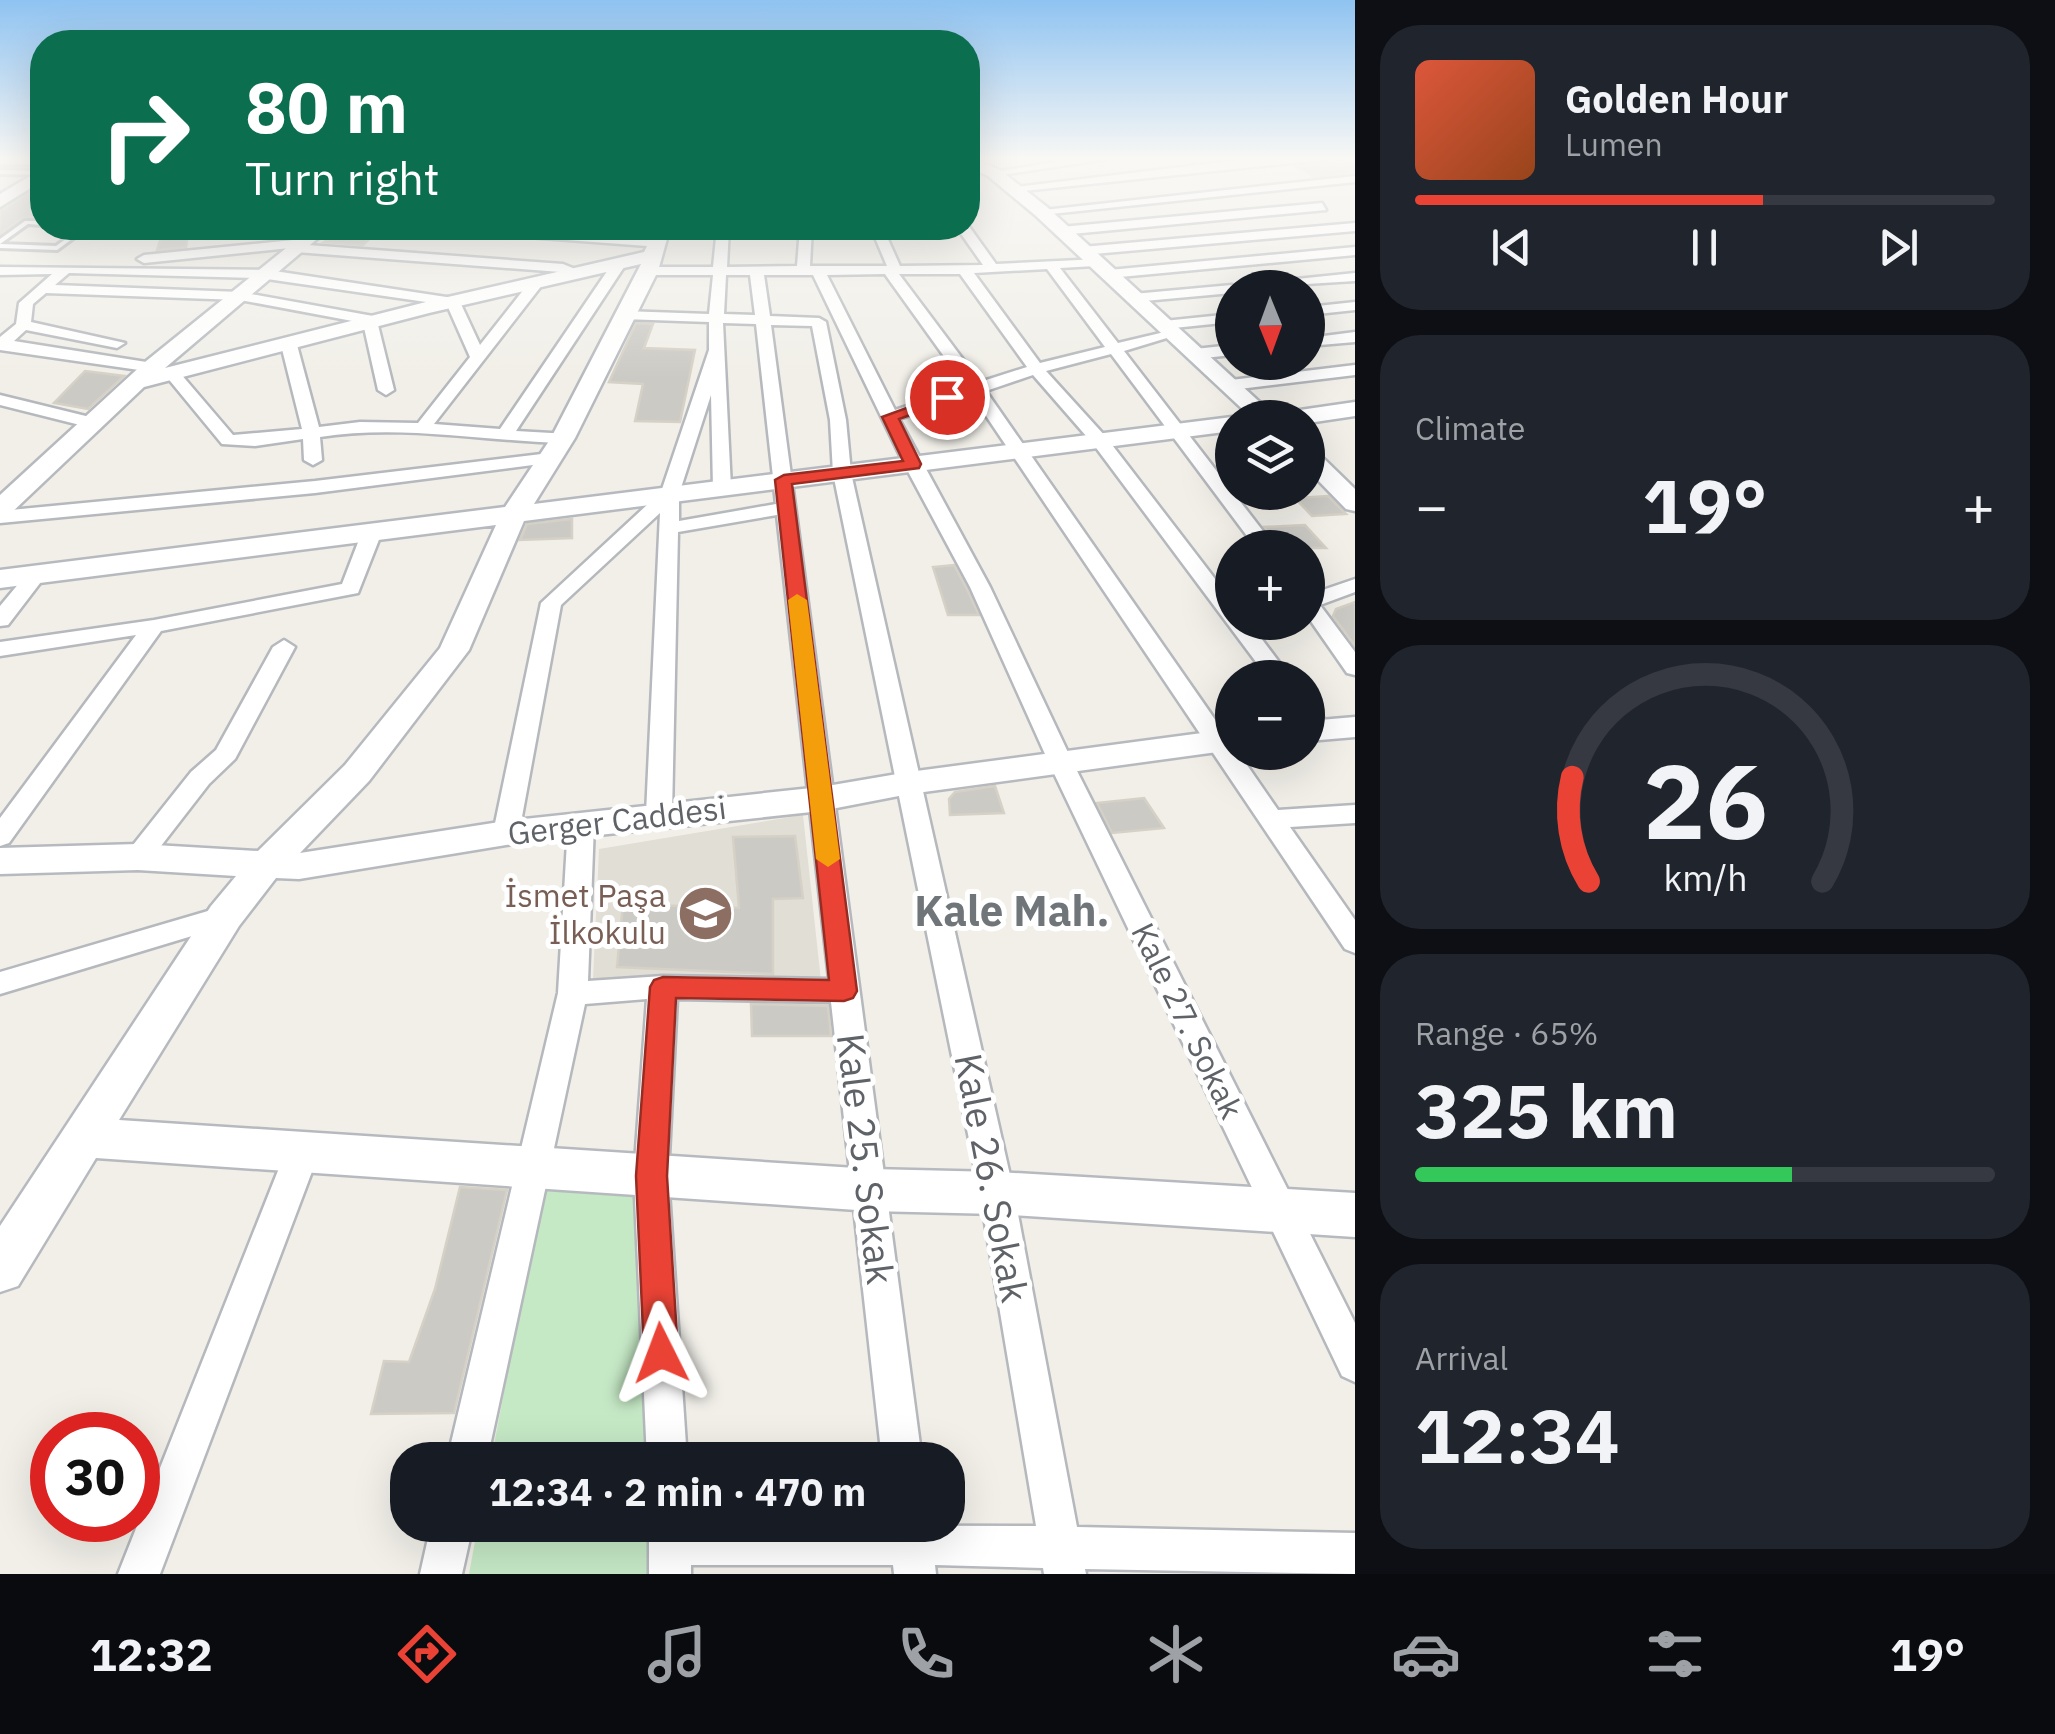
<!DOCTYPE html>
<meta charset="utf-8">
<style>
body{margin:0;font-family:"IBM Plex Sans",sans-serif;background:#20242c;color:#f1f3f6;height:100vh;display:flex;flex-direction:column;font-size:38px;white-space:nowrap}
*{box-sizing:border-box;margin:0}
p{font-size:32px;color:#9ea1a6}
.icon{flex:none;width:55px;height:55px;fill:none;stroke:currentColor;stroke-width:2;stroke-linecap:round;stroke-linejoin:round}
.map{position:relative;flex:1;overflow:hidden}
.details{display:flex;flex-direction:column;gap:25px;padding:25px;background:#0d0f14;width:700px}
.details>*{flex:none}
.guide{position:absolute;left:30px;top:30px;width:950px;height:210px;border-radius:40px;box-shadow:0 10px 40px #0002;background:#0b6e4f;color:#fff;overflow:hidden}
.needle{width:65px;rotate:179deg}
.buttons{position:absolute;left:1215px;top:270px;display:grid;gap:20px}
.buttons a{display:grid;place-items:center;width:110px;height:110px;border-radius:50%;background:#171b24;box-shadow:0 10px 40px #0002;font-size:50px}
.speed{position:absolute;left:30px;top:1412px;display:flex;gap:20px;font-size:50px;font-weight:700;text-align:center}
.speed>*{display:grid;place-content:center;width:130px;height:130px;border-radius:50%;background:#171b24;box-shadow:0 10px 40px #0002;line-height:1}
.speed .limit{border:15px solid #d22;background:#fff;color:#111}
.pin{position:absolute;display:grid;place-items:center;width:85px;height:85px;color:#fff;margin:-42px;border:5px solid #fff;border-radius:50%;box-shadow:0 2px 10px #0007}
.me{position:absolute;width:110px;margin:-55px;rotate:357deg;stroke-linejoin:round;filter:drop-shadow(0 0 8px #0008)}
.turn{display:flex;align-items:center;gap:35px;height:210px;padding:0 50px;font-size:45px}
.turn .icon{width:130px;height:130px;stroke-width:2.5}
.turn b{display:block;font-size:70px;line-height:85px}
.big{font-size:75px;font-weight:800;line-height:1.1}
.details .widget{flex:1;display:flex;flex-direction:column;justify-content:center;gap:15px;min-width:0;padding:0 35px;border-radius:40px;background:#20242c}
.details .dial{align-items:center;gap:0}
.dial svg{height:260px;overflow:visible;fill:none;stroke:#363941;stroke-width:7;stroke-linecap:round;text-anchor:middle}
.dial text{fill:#f1f3f6;stroke:none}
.song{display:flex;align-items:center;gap:30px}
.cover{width:120px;height:120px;border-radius:15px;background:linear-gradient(135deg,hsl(10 70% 55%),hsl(20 70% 35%))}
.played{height:10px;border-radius:5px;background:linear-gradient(90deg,#ea4335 60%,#363941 60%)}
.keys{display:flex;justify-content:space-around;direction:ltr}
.heat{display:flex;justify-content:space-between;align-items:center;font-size:55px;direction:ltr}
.charge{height:15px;border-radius:8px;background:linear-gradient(90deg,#34c759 65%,#363941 0)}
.trip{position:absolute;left:390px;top:1442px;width:575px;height:100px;border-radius:40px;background:#171b24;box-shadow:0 10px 40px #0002;font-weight:800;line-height:100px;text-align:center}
.dock{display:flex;height:160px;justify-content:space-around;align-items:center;background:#090b0e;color:#9ea1a6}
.dock .icon{width:70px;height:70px}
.dock .current{color:#ea4335}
.dock b{font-size:45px;color:#f1f3f6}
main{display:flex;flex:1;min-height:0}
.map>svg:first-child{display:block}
</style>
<main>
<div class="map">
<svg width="1355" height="1574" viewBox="0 0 1355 1574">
<rect width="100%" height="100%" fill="#f1efe8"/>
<!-- education -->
<path fill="#e1ded6" d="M803,815L821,981L593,979L599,849Z"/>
<!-- green -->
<path fill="#c5e8c5" d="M543,1190L641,1196L654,1460H491Z
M478,1525H657L655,1574H469Z"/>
<!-- building -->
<path fill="#cccac5" stroke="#d6d1c6" stroke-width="2.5" d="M1352,160L1355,172L1314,177L1296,166Z
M42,185V217L23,218L0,234V211Z
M164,228H189L186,247L157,250Z
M345,228H381L363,245L324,242Z
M636,323L653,324L644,348L695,350L680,422L635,421L643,384L609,382Z
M85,371L124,376L88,409L54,403Z
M1328,496L1346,514L1312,516L1295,498Z
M572,519V538L520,540L527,524Z
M1305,525L1326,548H1280L1264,527Z
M954,565L967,589L979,615H948L933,567Z
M1355,602V646L1333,616L1336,609Z
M995,786L1004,813L950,815L949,799L955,792Z
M1144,798L1164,828L1112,833L1097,803Z
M795,836L803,898L773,899V974L617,967L623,904L739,908L733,837Z
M751,1004L828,1006L831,1036H752Z
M460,1187L507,1190L454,1413L371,1414L384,1361L409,1362L435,1289Z"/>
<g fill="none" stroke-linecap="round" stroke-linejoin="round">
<defs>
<path id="lane" d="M0,160H42V164H0Z
M0,170L42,171V175L0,174Z
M25,221H42V225L28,224L0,244V239Z
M81,228H87L57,250L0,248V244L56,246Z"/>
<path id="street" d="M1087,157H1121L994,176L988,173Z
M1264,157H1350L1013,192L1007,188Z
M1355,176V182L1041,215L1035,211Z
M1322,203L1326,210L1061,235L1055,231L1061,227Z
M1355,223V231L1082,255L1075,251L1082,247Z
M968,225L996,264L1100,259V265L1095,266L1060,268L1118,343L1173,330L1180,334L1124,351L1276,548H1256L1111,354L1046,371L1106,437L1232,601V622H1249L1291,678H1268L1094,445L1033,375L986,391L1232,744V752H1238L1278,810L1355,805V823L1290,827L1355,920V953L1345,949L972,395L899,419L990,587L1073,763L1355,1323V1382L1342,1376L1049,763L970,587L904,464L813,275H764L770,316L819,318L826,322L846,420L851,473L1014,1193L1077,1527L1355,1533V1574L1085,1569L1086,1574H1044L1043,1568L935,1565L936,1574H894L893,1565H691V1574H649V1525L1036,1526L980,1193L833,473L830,420L812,326L771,325L922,1460H882L831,1002L677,999L668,1176L687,1460H647L634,1176L647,999L585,1004L487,1460H447L558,993L568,825L572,819H590L594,825L588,981L663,976L829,979L777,515L678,532L672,814L668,820L659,823L646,814L660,513L561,605L519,833L515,839H497L493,833L541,603L661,492L709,350V322L623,319L616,315L623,311L709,314L713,275H648L641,271L648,267H713L717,228H729L727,267L797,266L800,228H812L810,266H887L871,228H883L900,266L983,265L957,228ZM1047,269L1105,347L1040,363L974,273ZM885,274L887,277L966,387L895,410L827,275ZM899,274H960L1027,367L980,382ZM726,275H750L755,315L724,314ZM723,323L756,324L776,504L679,521V494L711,395L713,488L722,494L731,488Z
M303,239L308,245L563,264L585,273L578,277L561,272L296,252L290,248L144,263L137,259L144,255Z
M1355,247V255L1109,278L1102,274L1109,270Z
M614,261L626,264L516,431L569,434V442L563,443C482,441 401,424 320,437L322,460L313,465L304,460L303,439L255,446L222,444L166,376L180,373L233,435L302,429L281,345L289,340L297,345L319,427L360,422L418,423L470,357L447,305L260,278L69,273L55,285L240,292L384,318V324L378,325L394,390L386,395L378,390L363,323L240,300L46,293L33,304L31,322L125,343L117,348L26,330L14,341L159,364L161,367L153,372L0,350V337L16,324L19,303L52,274L0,275V267L268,270L453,298L460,302L480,345L532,279H542V285L434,424L500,429Z
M1355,273V281L1240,288L1247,284Z
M1232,285L1238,288H1232V293L1133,302L1126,298L1133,294Z
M1355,302V310L1308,315V307Z
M1232,314V322L1164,329L1157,325L1164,321Z
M1355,332V342L1308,346V338Z
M1232,345V355L1195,359L1187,354L1195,349Z
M1355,365V375L1231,390L1223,385L1231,380Z
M0,395L98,419L100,423L92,428L0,405Z
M550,453L556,454V462L315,493L0,523V511L315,481Z
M372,526L382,532L358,593L161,631L9,843L0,846V818L136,635L0,656V642L154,620L342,584L362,532Z
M37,568L47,574L8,625L0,626V606L30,570Z
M1355,579V592L1320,605L1355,652V675L1347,673L1308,617V595Z
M284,640L295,647L235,759L209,784L147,864H129L125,857L129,850L191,772L216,750L273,647Z
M1308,707C1320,710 1325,720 1332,730L1328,735H1312L1308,730Z
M225,906L235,909L239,916L235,923L0,994V972Z
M302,1139L314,1143L319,1153L160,1574H118L285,1153L290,1143Z
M431,1525H473L462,1574H420Z"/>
<path id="secondary" d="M968,157L1000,170L1047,207L1277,418H1252L1035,215L988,176L968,167Z
M42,169V181L0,207V194Z
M311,228H330L165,368L426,302L644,252L647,246L476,233L467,228H543L650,235L652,228H670L658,271L575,438L534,504L1232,417L1235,418L1232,431L524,521L469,650L369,781L300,853L506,821L821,787L909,772L1232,729V750L909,794L821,811L506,845L299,879L276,878L239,926L119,1120L871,1169L997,1172L1355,1193V1237L997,1214L871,1211L96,1158L18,1286L0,1292V1226L211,906L236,876L138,870L0,874V848L138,844L258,851L345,765L440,648L496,525L0,588V570L505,507L551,438L641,264L429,313L144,387L9,515L0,517V495L145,362Z
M1355,402V416L1308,423V418H1282L1293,411Z
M1308,450L1317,452L1355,489V511L1346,509L1308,470Z
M1355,717V737L1308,741V721Z"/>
</defs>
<!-- lane casing -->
<use href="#lane" stroke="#b5b8bc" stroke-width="6"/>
<!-- street casing -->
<use href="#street" stroke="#b5b8bc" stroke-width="5"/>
<!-- secondary casing -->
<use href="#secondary" stroke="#b6babf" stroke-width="5"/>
<!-- lane -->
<use href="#lane" fill="#fff" fill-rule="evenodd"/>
<!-- street -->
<use href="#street" fill="#fff" fill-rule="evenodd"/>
<!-- secondary -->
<use href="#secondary" fill="#fff" fill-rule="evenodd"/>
</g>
<!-- sky -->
<linearGradient id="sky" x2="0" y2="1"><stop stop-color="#8fc3f1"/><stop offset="0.42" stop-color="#f9f8f5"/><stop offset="1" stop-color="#f9f8f5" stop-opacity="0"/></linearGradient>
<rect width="1355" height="378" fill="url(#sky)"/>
<!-- route -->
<path fill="#ea4335" stroke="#982c22" stroke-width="2.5" d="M947,393L954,397L952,400L899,419L921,464L919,468L792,484L857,991L853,998L844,1001L676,998L667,1176L678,1353L673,1365L661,1370L649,1365L644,1353L636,1176L650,987L654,980L663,977L829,980L775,480L784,475L903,461L882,417Z"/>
<!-- slow -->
<path fill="#f59e0b" d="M797,594L807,600L840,859L828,867L816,859L788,600Z"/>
<!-- icons -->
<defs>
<symbol id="school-disc" viewBox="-11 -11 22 22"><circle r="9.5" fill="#8d6e63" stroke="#fff"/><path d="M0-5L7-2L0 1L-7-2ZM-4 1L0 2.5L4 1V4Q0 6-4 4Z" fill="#fff"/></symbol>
</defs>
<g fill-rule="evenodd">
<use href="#school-disc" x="674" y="882" width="63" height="63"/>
</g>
<g text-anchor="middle" stroke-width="10" stroke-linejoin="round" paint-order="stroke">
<!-- street labels -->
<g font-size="32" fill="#5f6368" stroke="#fff">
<text transform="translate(617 821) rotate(-7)" y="11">Gerger Caddesi</text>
<text transform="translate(1187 1021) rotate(64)" y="11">Kale 27. Sokak</text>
</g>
<!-- education labels -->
<g font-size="32" fill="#785e54" stroke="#fff" text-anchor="end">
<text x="666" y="907">İsmet Paşa<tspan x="666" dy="37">İlkokulu</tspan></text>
</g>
<!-- near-street labels -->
<g font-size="38" fill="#5f6368" stroke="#fff">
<text transform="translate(865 1159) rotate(83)" y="13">Kale 25. Sokak</text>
<text transform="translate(991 1178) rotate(79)" y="13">Kale 26. Sokak</text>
</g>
<!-- district labels -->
<g font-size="42" font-weight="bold" fill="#70757a" stroke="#fff">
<text x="1012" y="926">Kale Mah.</text>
</g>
</g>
</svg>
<div class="buttons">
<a><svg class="needle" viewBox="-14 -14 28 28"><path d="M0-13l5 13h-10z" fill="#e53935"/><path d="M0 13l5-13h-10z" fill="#9ea1a6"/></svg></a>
<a><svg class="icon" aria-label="layers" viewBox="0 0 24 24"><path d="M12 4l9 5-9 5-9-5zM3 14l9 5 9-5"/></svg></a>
<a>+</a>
<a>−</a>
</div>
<div class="speed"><div class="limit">30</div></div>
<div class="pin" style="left:947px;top:397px;background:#d93025"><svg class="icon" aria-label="arrive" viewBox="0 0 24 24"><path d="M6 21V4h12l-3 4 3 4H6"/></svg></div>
<svg class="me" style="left:661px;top:1353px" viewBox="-20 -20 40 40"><path d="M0-17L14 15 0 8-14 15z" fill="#ea4335" stroke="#fff" stroke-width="4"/></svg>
<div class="trip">12:34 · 2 min · 470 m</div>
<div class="guide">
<div class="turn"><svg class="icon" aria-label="right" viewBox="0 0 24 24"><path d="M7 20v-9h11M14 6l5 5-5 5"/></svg><div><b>80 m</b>Turn right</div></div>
</div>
</div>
<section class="details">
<div class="widget">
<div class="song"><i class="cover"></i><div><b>Golden Hour</b><p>Lumen</p></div></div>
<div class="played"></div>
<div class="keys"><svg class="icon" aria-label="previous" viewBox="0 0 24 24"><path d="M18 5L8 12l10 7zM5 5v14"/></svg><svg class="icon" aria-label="pause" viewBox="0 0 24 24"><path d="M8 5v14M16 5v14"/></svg><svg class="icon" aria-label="next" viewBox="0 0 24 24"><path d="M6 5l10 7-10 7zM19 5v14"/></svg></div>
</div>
<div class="widget"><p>Climate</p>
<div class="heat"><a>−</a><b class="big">19°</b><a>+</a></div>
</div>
<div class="widget dial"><svg viewBox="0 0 100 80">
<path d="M14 69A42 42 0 1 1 86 69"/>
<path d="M14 69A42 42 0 0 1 9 37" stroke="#ea4335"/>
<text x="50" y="56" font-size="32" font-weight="700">26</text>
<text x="50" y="72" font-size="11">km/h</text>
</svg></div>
<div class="widget"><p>Range · 65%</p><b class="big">325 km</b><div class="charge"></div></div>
<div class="widget"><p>Arrival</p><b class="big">12:34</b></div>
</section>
</main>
<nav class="dock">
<b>12:32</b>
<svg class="icon current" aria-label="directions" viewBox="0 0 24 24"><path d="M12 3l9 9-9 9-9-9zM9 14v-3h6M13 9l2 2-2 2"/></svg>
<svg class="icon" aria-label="music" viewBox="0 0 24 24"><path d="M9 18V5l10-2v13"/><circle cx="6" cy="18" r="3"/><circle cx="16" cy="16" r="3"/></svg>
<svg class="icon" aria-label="phone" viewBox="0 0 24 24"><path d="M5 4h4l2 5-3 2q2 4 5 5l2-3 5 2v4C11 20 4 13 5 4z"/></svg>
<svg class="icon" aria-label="climate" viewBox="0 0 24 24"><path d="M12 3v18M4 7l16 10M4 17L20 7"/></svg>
<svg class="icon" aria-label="car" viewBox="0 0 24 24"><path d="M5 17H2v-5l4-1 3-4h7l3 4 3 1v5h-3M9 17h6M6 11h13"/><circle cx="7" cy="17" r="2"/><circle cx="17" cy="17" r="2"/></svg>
<svg class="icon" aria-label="filters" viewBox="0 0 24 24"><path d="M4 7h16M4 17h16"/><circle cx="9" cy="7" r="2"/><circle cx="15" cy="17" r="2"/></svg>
<b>19°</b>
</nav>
